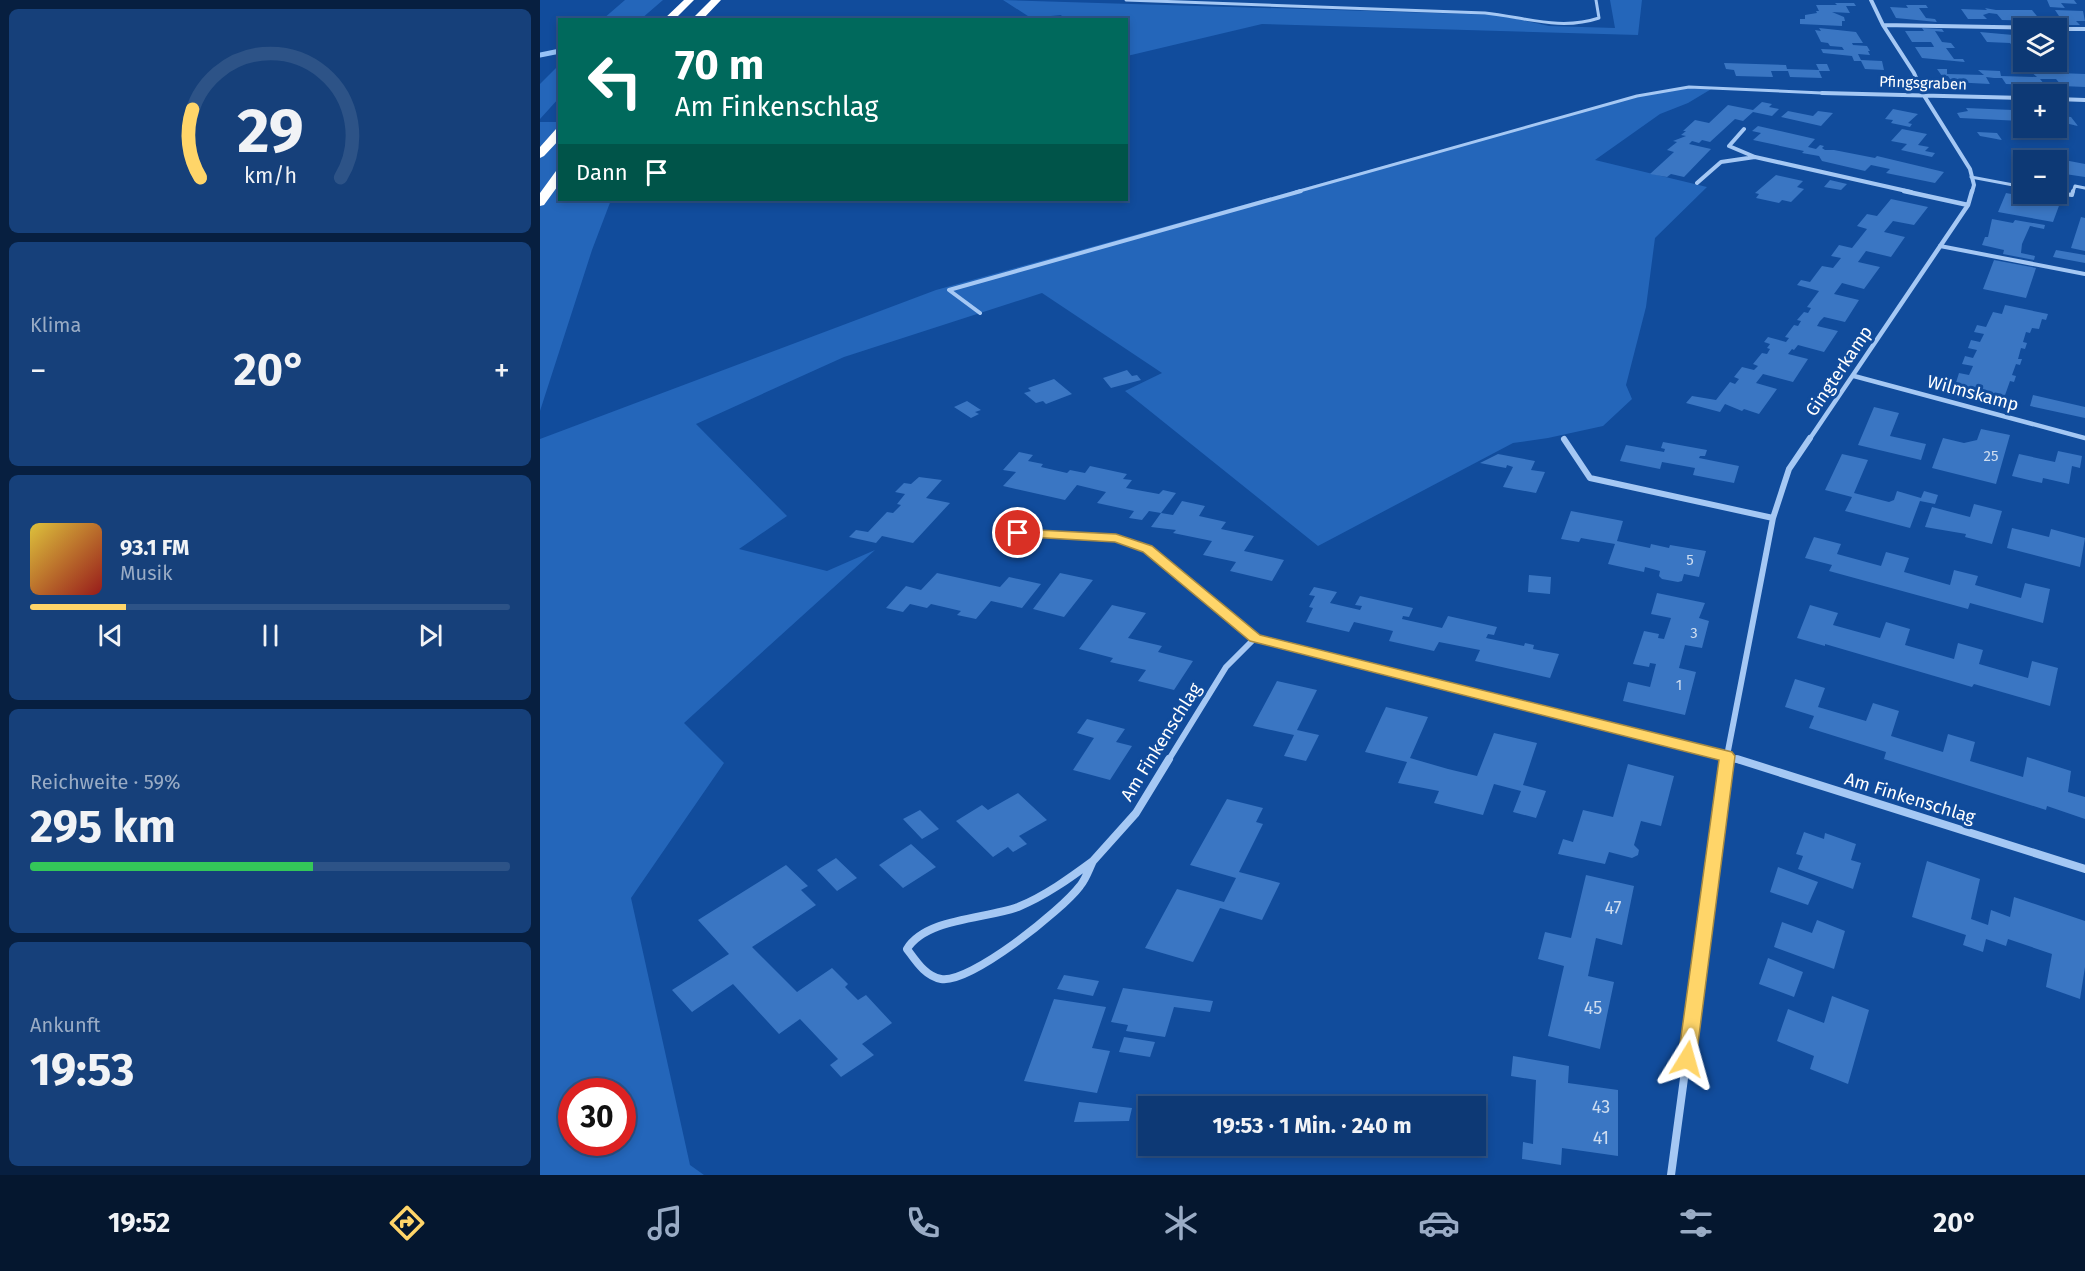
<!DOCTYPE html>
<html lang="de">
<meta charset="utf-8">
<style>
body{margin:0;font-family:"Fira Sans",sans-serif;background:#16407a;color:#f1f3f6;height:100vh;display:flex;flex-direction:column;font-size:22px;white-space:nowrap}
*{box-sizing:border-box;margin:0}
p{font-size:20px;color:#9aacc5}
.icon{flex:none;width:33px;height:33px;fill:none;stroke:currentColor;stroke-width:2;stroke-linecap:round;stroke-linejoin:round}
.map{position:relative;flex:1;overflow:hidden}
.panel{display:flex;flex-direction:column;gap:9px;padding:9px;background:#071f40;width:540px}
.panel>*{flex:none}
.banner{position:absolute;left:18px;top:18px;width:570px;height:183px;border-radius:0px;box-shadow:0 3px 9px #0003,0 0 0 2px #2d5387;background:#00695c;color:#fff;overflow:hidden}
.fabs{position:absolute;left:1473px;top:18px;display:grid;gap:12px}
.fabs a{display:grid;place-items:center;width:54px;height:54px;border-radius:0px;background:#0d3975;box-shadow:0 3px 9px #0003,0 0 0 2px #2d5387;font-size:30px}
.speed{position:absolute;left:18px;top:1078px;display:flex;gap:12px;font-size:30px;font-weight:700;text-align:center}
.speed>*{display:grid;place-content:center;width:78px;height:78px;border-radius:50%;background:#0d3975;box-shadow:0 3px 9px #0003,0 0 0 2px #2d5387;line-height:1}
.speed .limit{border:9px solid #d22;background:#fff;color:#111}
.pin{position:absolute;display:grid;place-items:center;width:51px;height:51px;color:#fff;margin:-26px;border:3px solid #fff;border-radius:50%;box-shadow:0 2px 6px #0007}
.me{position:absolute;width:66px;margin:-33px;rotate:8deg;stroke-linejoin:round;filter:drop-shadow(0 0 4px #0008)}
.turn{display:flex;align-items:center;gap:21px;height:126px;padding:0 18px;font-size:27px}
.turn .icon{width:78px;height:78px;stroke-width:2.5}
.turn b{display:block;font-size:42px;line-height:51px}
.then{display:flex;align-items:center;height:57px;padding:0 18px;background:#0003;gap:12px;font-size:22px}
.big{font-size:45px;font-weight:700;line-height:1.1}
.panel .card{flex:1;display:flex;flex-direction:column;justify-content:center;gap:9px;min-width:0;padding:0 21px;border-radius:9px;background:#16407a}
.panel .dial{align-items:center;gap:0}
.dial svg{height:156px;overflow:visible;fill:none;stroke:#2d5387;stroke-width:7;stroke-linecap:round;text-anchor:middle}
.dial text{fill:#f1f3f6;stroke:none}
.song{display:flex;align-items:center;gap:18px}
.cover{width:72px;height:72px;border-radius:9px;background:linear-gradient(135deg,hsl(50 70% 55%),hsl(0 70% 35%))}
.played{height:6px;border-radius:3px;background:linear-gradient(90deg,#ffd569 20%,#2d5387 20%)}
.keys{display:flex;justify-content:space-around;direction:ltr}
.heat{display:flex;justify-content:space-between;align-items:center;font-size:33px;direction:ltr}
.charge{height:9px;border-radius:4px;background:linear-gradient(90deg,#34c759 59%,#2d5387 0)}
.trip{position:absolute;left:598px;top:1096px;width:348px;height:60px;border-radius:0px;background:#0d3975;box-shadow:0 3px 9px #0003,0 0 0 2px #2d5387;font-weight:700;line-height:60px;text-align:center}
.menu{display:flex;height:96px;justify-content:space-around;align-items:center;background:#05172f;color:#9aacc5}
.menu .icon{width:42px;height:42px}
.menu .selected{color:#ffd569}
.menu b{font-size:27px;color:#f1f3f6}
main{display:flex;flex:1;min-height:0}
.map>svg:first-child{display:block}
</style>
<main>
<section class="panel">
<div class="card dial"><svg viewBox="0 0 100 80">
<path d="M14 69A42 42 0 1 1 86 69"/>
<path d="M14 69A42 42 0 0 1 10 34" stroke="#ffd569"/>
<text x="50" y="56" font-size="32" font-weight="700">29</text>
<text x="50" y="72" font-size="11">km/h</text>
</svg></div>
<div class="card"><p>Klima</p>
<div class="heat"><a>−</a><b class="big">20°</b><a>+</a></div>
</div>
<div class="card">
<div class="song"><i class="cover"></i><div><b>93.1 FM</b><p>Musik</p></div></div>
<div class="played"></div>
<div class="keys"><svg class="icon" aria-label="previous" viewBox="0 0 24 24"><path d="M18 5L8 12l10 7zM5 5v14"/></svg><svg class="icon" aria-label="pause" viewBox="0 0 24 24"><path d="M8 5v14M16 5v14"/></svg><svg class="icon" aria-label="next" viewBox="0 0 24 24"><path d="M6 5l10 7-10 7zM19 5v14"/></svg></div>
</div>
<div class="card"><p>Reichweite · 59%</p><b class="big">295 km</b><div class="charge"></div></div>
<div class="card"><p>Ankunft</p><b class="big">19:53</b></div>
</section>
<div class="map">
<svg width="1545" height="1175" viewBox="0 0 1545 1175">
<rect width="100%" height="100%" fill="#114c9c"/>
<!-- green -->
<path fill="#2466ba" fill-rule="evenodd" d="M85,0H123L101,19H63Z
M463,0L959,15L1009,26L1075,28L1070,0H1102L1098,35L722,24L587,56L586,20L524,19L521,15L491,18Z
M19,65V98L0,119V84Z
M1149,87L1173,88L1148,103L1120,114L1055,160L1167,187L1115,238L1106,307L1086,385L1092,399L1063,426L1008,438L973,443L778,546L585,391L622,373L502,293L304,357L156,424L247,516L199,549L287,571L335,550L144,723L184,763L91,898L150,1165L164,1175H0V439L396,290L1097,96ZM32,1092H82V1143H32Z
M0,122H19L20,200H71L52,250L0,411Z"/>
<g fill="none" stroke-linecap="round" stroke-linejoin="round">
<!-- stream -->
<path stroke="#97c3f8" stroke-width="5" d="M0,55L20,51"/>
</g>
<!-- building -->
<path fill="#3a76c3" d="M1507,0H1534L1537,4L1521,3L1525,8L1510,7Z
M1295,3H1314L1316,6H1306L1310,13L1292,12L1304,17L1305,21H1302V26L1260,24V19H1265V15L1277,13L1276,11H1279L1276,5H1297Z
M1366,5H1386L1388,8H1379L1386,18L1395,19L1397,22L1356,18L1350,7L1368,8Z
M1445,8L1456,10H1492L1501,21L1462,20L1457,14L1449,13L1443,15L1447,19H1428L1421,9L1447,10Z
M1515,10L1543,11L1545,21H1536L1540,25H1525Z
M1279,28L1316,32L1323,43H1312L1313,45L1327,46L1330,51H1328L1330,55L1318,54L1321,60L1342,61L1344,70L1325,69L1321,61H1314L1312,56L1283,53L1281,49L1304,50L1302,47L1290,46L1288,43L1281,42L1275,30L1281,31Z
M1382,28L1402,29L1404,32L1395,31L1402,42L1411,43L1415,48H1406L1414,59H1423L1425,62L1382,58L1375,47H1394L1393,45L1391,42H1372L1365,31H1384Z
M1440,32L1473,35L1483,48H1474L1470,43L1447,42Z
M1184,63L1246,65L1247,69L1279,70L1276,64H1287L1290,71H1279L1282,78L1250,77L1248,71H1231L1233,77L1196,76L1194,70L1186,69Z
M1397,69H1407V74L1444,75L1438,70L1460,71L1461,76L1497,77L1491,72L1545,74V87L1522,86L1516,79H1500L1505,85L1466,84L1462,78H1454L1446,77L1450,84L1412,82L1408,76H1402Z
M1222,102L1232,104L1229,107L1239,109L1232,116L1213,112L1203,121L1195,119L1170,142L1162,140L1159,143L1152,141L1149,144L1171,149L1144,177L1131,174L1127,177L1110,174L1134,152L1127,150L1137,142L1133,141L1146,136L1141,135L1146,131H1143L1155,120L1169,123L1188,105L1213,110Z
M1426,108L1473,110L1478,117H1484V125L1481,121L1420,118L1417,113L1428,111Z
M1353,109L1378,114L1368,123L1372,124L1370,127L1351,123L1353,120L1345,119Z
M1248,111L1273,116L1278,111L1293,113L1281,126L1241,117Z
M1516,112L1520,116L1531,117L1538,126L1516,121Z
M1218,126L1275,139L1268,147L1276,149L1280,145L1284,146L1282,148L1285,150H1294L1335,158L1337,156L1404,172L1395,183L1346,173L1350,169L1331,165L1325,171L1282,161L1279,156L1262,153L1264,151L1213,140L1221,133L1212,131Z
M1362,129L1387,134L1378,145L1389,147L1385,151L1395,153L1392,157L1361,150L1367,144L1351,141Z
M1437,132L1457,133L1462,140L1440,136Z
M1519,159L1545,164V177L1525,174L1523,182L1516,180V163Z
M1236,175L1263,181L1257,187L1264,189L1251,202L1242,200L1239,203L1216,198L1219,194L1215,193Z
M1290,180L1307,184L1301,190L1284,187Z
M1466,193L1520,203L1513,222L1458,212Z
M1351,199L1388,207L1374,225L1353,221L1344,232L1365,237L1351,257L1326,251L1318,262L1340,267L1324,289L1302,283L1294,294L1319,300L1305,322L1284,317L1280,321L1277,326L1298,331L1284,352L1258,345L1254,350L1252,349L1248,354L1268,359L1253,382L1223,374L1216,383L1237,389L1219,414L1204,409L1202,411L1185,404L1180,412L1146,403L1152,396L1176,400L1190,382L1195,384L1199,379L1194,377L1202,367L1214,370L1218,366L1213,364L1222,353L1227,354L1230,349L1227,348L1230,344L1224,342L1228,337L1246,342L1249,338L1245,337L1254,325L1258,326L1261,321L1257,320L1264,312L1268,313L1271,308L1267,307L1279,291L1257,285L1261,280L1270,282L1282,266L1293,268L1301,258L1291,256L1299,245L1312,248L1327,229L1317,226L1327,214L1337,216Z
M1541,217L1545,218V251L1531,248Z
M1452,219L1473,223L1475,220L1505,225L1504,229L1490,226L1482,244L1481,253L1495,256L1494,260L1463,254L1464,250L1442,245L1445,237H1448Z
M1516,250L1545,255V263L1513,257Z
M1454,260L1496,268L1486,298L1443,289Z
M1465,305L1508,314L1506,320L1502,319L1499,329L1492,328L1490,333L1486,332L1483,342L1487,343L1485,349L1481,348L1478,359H1482L1480,365L1476,364L1472,375L1476,376L1474,382L1470,381L1464,398L1439,392L1436,398L1413,392L1419,373L1429,375L1433,366L1422,364L1425,356L1433,358L1437,350L1428,348L1431,340L1440,342L1444,334L1434,332L1437,325L1446,327L1453,312L1462,314Z
M587,370L592,376L597,375L601,380L571,388L563,378Z
M514,379L532,394L506,404L503,401L496,403L484,393L491,391L488,388Z
M1493,395L1545,407V418L1490,406Z
M427,401L441,410L435,412L439,414L431,418L414,407Z
M1334,407L1359,413L1350,436L1386,444L1381,460L1318,445Z
M1441,429L1470,435L1456,484L1392,468L1403,438L1424,443L1437,440Z
M1123,442L1167,450L1165,456H1160L1159,458L1199,466L1194,483L1153,475L1155,468L1122,462L1120,469L1080,461L1086,445L1124,452L1125,449L1121,448Z
M1518,451L1542,456L1540,468L1532,466L1529,484L1503,478L1502,483L1472,476L1479,454L1515,462Z
M479,452L493,455L488,461L503,464L501,467L527,473L530,470L545,473L550,466L587,474L583,479L592,480L586,488L619,494L623,490L636,493L621,513L633,515L642,501L665,506L659,516L686,522L681,529L714,536L704,551L744,560L732,581L690,571L696,562L663,555L672,541L633,533L636,530L611,527L621,513L609,511L602,520L589,518L594,511L557,503L566,492L537,485L525,500L463,486L476,472L463,470Z
M958,454L995,461L991,470L1005,472L996,493L963,487L973,467L967,465L966,468L940,463Z
M1302,454L1328,460L1314,493L1349,502L1354,500L1357,491L1381,498L1384,491L1398,495L1395,504L1380,501L1370,528L1305,511L1312,497L1285,490Z
M379,477L402,480L386,498L410,503L373,543L342,536L336,543L309,537L316,530L328,532L347,512L353,513L361,505L357,504L365,494L355,492L364,483L371,484Z
M1434,504L1462,511L1452,544L1425,537L1426,534L1385,527L1392,507L1430,517Z
M1031,511L1083,521L1077,541L1110,548L1111,544L1129,548L1130,545L1166,551L1159,577L1144,574L1142,581L1138,582L1122,579L1119,576L1120,571L1105,567L1104,572L1068,564L1075,544L1041,538L1039,542L1021,539Z
M1472,528L1509,537L1511,529L1545,538L1540,567L1467,548Z
M1274,537L1301,544L1297,554L1341,566L1346,552L1369,558L1364,572L1410,585L1414,570L1438,576L1435,585L1481,598L1485,583L1510,589L1503,623L1430,603L1428,609L1289,571L1292,565L1265,558Z
M397,573L460,587L469,577L501,584L482,608L451,601L436,619L417,615L421,611L391,604L387,608L370,604L363,612L346,608L366,586L381,590Z
M520,573L553,580L524,617L493,609Z
M989,575L1011,577L1010,594L988,592Z
M774,587L797,592L790,603L820,610L822,606L815,605L820,596L873,608L869,617L863,616L862,619L902,628L908,616L957,627L954,635L948,634L946,638L984,646L985,643L994,645L993,649L1019,654L1010,678L935,661L940,650L899,642L894,651L849,641L853,631L814,622L809,632L766,622L773,608L769,607L775,596L769,595Z
M1117,593L1165,603L1159,618L1169,621L1162,648L1145,645L1139,668L1156,672L1145,715L1083,701L1088,682L1110,687L1116,664L1110,663L1109,667L1093,664L1104,631L1119,634L1118,638L1124,639L1131,618L1111,614Z
M572,605L606,613L588,638L622,646L618,652L653,661L634,690L598,681L606,670L570,662L573,658L539,649Z
M1270,605L1298,613L1293,625L1340,638L1346,622L1370,629L1365,645L1414,659L1418,643L1443,650L1439,664L1488,678L1492,661L1518,668L1510,706L1434,684L1432,687L1285,644V646L1257,638Z
M1255,679L1285,688L1278,707L1326,721L1333,703L1359,711L1351,736L1403,752L1408,734L1435,742L1430,761L1483,777L1487,757L1531,771L1528,792L1545,797V819L1507,806L1506,810L1344,759L1346,752L1269,728L1274,716L1245,707Z
M737,681L777,690L757,730L779,735L766,761L744,756L754,735L713,726Z
M846,707L888,717L870,758L908,769L937,776L954,733L997,743L983,785L1006,791L996,818L973,812L981,791L954,784L943,815L894,803L899,791L858,783L867,762L825,752Z
M547,719L585,729L576,742L592,746L570,780L533,770L554,738L537,733Z
M1088,764L1134,776L1121,826L1101,821L1094,845L1099,850L1098,855L1092,858L1069,852L1065,864L1018,854L1023,839L1033,842L1043,810L1073,817Z
M478,793L507,820L479,836L487,844L473,852L468,847L453,857L416,821L442,805L448,810Z
M687,799L723,808L716,822L723,824L699,872L740,883L722,920L680,908L653,962L605,948L637,889L684,902L696,878L650,865Z
M380,810L399,829L382,839L363,819Z
M1264,832L1284,839L1285,833L1316,844L1311,860L1321,863L1313,889L1258,869L1263,856L1256,854Z
M371,844L396,867L363,888L339,865Z
M296,858L317,878L297,891L277,870Z
M1387,861L1440,879L1431,919L1448,925L1451,910L1470,917L1474,897L1545,921V967L1540,999L1506,987L1512,954L1468,939L1466,946L1446,939L1443,952L1423,945L1426,935L1372,917Z
M246,865L268,886L261,890L276,905L212,947L257,992L292,968L308,984L305,987L318,1000L326,995L352,1023L322,1044L334,1055L301,1077L290,1065L298,1059L260,1019L239,1034L193,984L152,1012L132,990L189,954L158,920Z
M1238,867L1278,882L1268,905L1230,892Z
M1046,875L1094,886L1082,945L1056,938L1048,976L1074,982L1060,1049L1008,1036L1024,966L998,959L1005,932L1031,938Z
M1277,920L1305,931L1294,969L1234,947L1242,922L1272,933Z
M1228,958L1263,972L1254,997L1219,984Z
M524,975L559,981L553,996L517,989Z
M583,988L638,996L673,1001L670,1012L634,1007L625,1037L586,1031L588,1025L571,1022Z
M1292,996L1329,1010L1308,1084L1270,1069L1274,1056L1237,1041L1248,1009L1284,1023Z
M514,999L566,1007L552,1048L570,1051L557,1093L484,1081Z
M584,1037L615,1042L610,1057L579,1052Z
M973,1056L1029,1066L1028,1083L1078,1090V1156L1022,1148L1021,1165L982,1159L983,1142L993,1144L996,1080L971,1076Z
M539,1102L592,1108L589,1121L534,1122Z"/>
<g fill="none" stroke-linecap="round" stroke-linejoin="round">
<!-- service-far1 -->
<path stroke="#a5c8f4" stroke-width="3" d="M586,0L945,13C984,17 1020,31 1059,18L1056,0
M1431,177L1484,187
M756,192L1097,96L1149,87L1282,93
M1533,192L1535,186L1545,188"/>
<!-- service -->
<path stroke="#a5c8f4" stroke-width="4" d="M1516,193L1532,195L1533,191
M1400,246L1545,274
M440,313L409,290L761,191"/>
<!-- minor-far3 -->
<path stroke="#a5c8f4" stroke-width="4" d="M1331,0L1343,25L1374,73L1383,94L1430,169L1434,185L1432,192
M1343,25L1513,28
M1516,29H1545
M1282,93L1484,98
M1516,99L1545,100
M1215,157L1371,192
M1157,183L1181,162L1215,157L1189,146L1204,129"/>
<!-- minor-far2 -->
<path stroke="#a5c8f4" stroke-width="4.5" d="M1364,191L1428,205
M1314,376L1545,438
M1269,440L1428,205L1432,191"/>
<!-- minor-far1 -->
<path stroke="#a5c8f4" stroke-width="6" d="M1024,439L1050,478L1233,518
M465,532L576,538L607,549L715,638L1202,761
M628,761L686,667L715,638
M1186,761L1233,518L1249,469L1270,438"/>
<!-- minor -->
<path stroke="#a5c8f4" stroke-width="8" d="M1197,759L1545,869
M553,861C549,869 546,879 540,886C522,910 430,984 401,979C385,976 376,961 367,949C386,918 446,919 478,907C505,896 530,878 553,861Z
M553,861L596,813L629,759
M1131,1175L1187,759"/>
<!-- motorway -->
<path fill="#fff" fill-rule="evenodd" d="M144,0H154L134,20H123Z
M171,0H181L162,20H151Z
M20,128V139L4,156L0,158V147L16,129Z
M16,171H20V183L4,205L0,206V193Z"/>
</g>
<!-- route -->
<path fill="#ffd569" stroke="#a68a44" stroke-width="1.5" d="M478,529L576,534L612,546L720,635L1192,752L1195,756L1156,1059L1154,1064L1147,1067L1140,1064L1138,1059L1179,760L710,641L603,552L575,542L473,536L471,533L473,530Z"/>
<g text-anchor="middle" stroke-width="6" stroke-linejoin="round" paint-order="stroke">
<!-- far-street labels -->
<g font-size="15" fill="#fff" stroke="#114c9c">
<text transform="translate(1383 83) rotate(2)" y="5">Pfingsgraben</text>
</g>
<!-- number labels -->
<g font-size="15" fill="#ceddf0">
<text x="1451" y="461">25</text>
<text x="1150" y="565">5</text>
<text x="1154" y="638">3</text>
<text x="1139" y="690">1</text>
</g>
<!-- street labels -->
<g font-size="18" fill="#fff" stroke="#114c9c">
<text transform="translate(1299 371) rotate(-56)" y="6">Gingterkamp</text>
<text transform="translate(1433 393) rotate(15)" y="6">Wilmskamp</text>
<text transform="translate(621 742) rotate(-58)" y="6">Am Finkenschlag</text>
<text transform="translate(1370 798) rotate(17)" y="6">Am Finkenschlag</text>
</g>
<!-- near-number labels -->
<g font-size="18" fill="#ceddf0">
<text x="1073" y="914">47</text>
<text x="1053" y="1014">45</text>
<text x="1061" y="1113">43</text>
<text x="1061" y="1144">41</text>
</g>
</g>
</svg>
<div class="fabs">
<a><svg class="icon" aria-label="layers" viewBox="0 0 24 24"><path d="M12 4l9 5-9 5-9-5zM3 14l9 5 9-5"/></svg></a>
<a>+</a>
<a>−</a>
</div>
<div class="speed"><div class="limit">30</div></div>
<div class="pin" style="left:478px;top:533px;background:#d93025"><svg class="icon" aria-label="arrive" viewBox="0 0 24 24"><path d="M6 21V4h12l-3 4 3 4H6"/></svg></div>
<svg class="me" style="left:1147px;top:1059px" viewBox="-20 -20 40 40"><path d="M0-17L14 15 0 8-14 15z" fill="#ffd569" stroke="#fff" stroke-width="4"/></svg>
<div class="trip">19:53 · 1 Min. · 240 m</div>
<div class="banner">
<div class="turn"><svg class="icon" aria-label="left" viewBox="0 0 24 24"><path d="M17 20v-9H6M10 6l-5 5 5 5"/></svg><div><b>70 m</b>Am Finkenschlag</div></div>
<div class="then">Dann<svg class="icon" aria-label="arrive" viewBox="0 0 24 24"><path d="M6 21V4h12l-3 4 3 4H6"/></svg></div>
</div>
</div>
</main>
<nav class="menu">
<b>19:52</b>
<svg class="icon selected" aria-label="directions" viewBox="0 0 24 24"><path d="M12 3l9 9-9 9-9-9zM9 14v-3h6M13 9l2 2-2 2"/></svg>
<svg class="icon" aria-label="music" viewBox="0 0 24 24"><path d="M9 18V5l10-2v13"/><circle cx="6" cy="18" r="3"/><circle cx="16" cy="16" r="3"/></svg>
<svg class="icon" aria-label="phone" viewBox="0 0 24 24"><path d="M5 4h4l2 5-3 2q2 4 5 5l2-3 5 2v4C11 20 4 13 5 4z"/></svg>
<svg class="icon" aria-label="climate" viewBox="0 0 24 24"><path d="M12 3v18M4 7l16 10M4 17L20 7"/></svg>
<svg class="icon" aria-label="car" viewBox="0 0 24 24"><path d="M5 17H2v-5l4-1 3-4h7l3 4 3 1v5h-3M9 17h6M6 11h13"/><circle cx="7" cy="17" r="2"/><circle cx="17" cy="17" r="2"/></svg>
<svg class="icon" aria-label="filters" viewBox="0 0 24 24"><path d="M4 7h16M4 17h16"/><circle cx="9" cy="7" r="2"/><circle cx="15" cy="17" r="2"/></svg>
<b>20°</b>
</nav>
